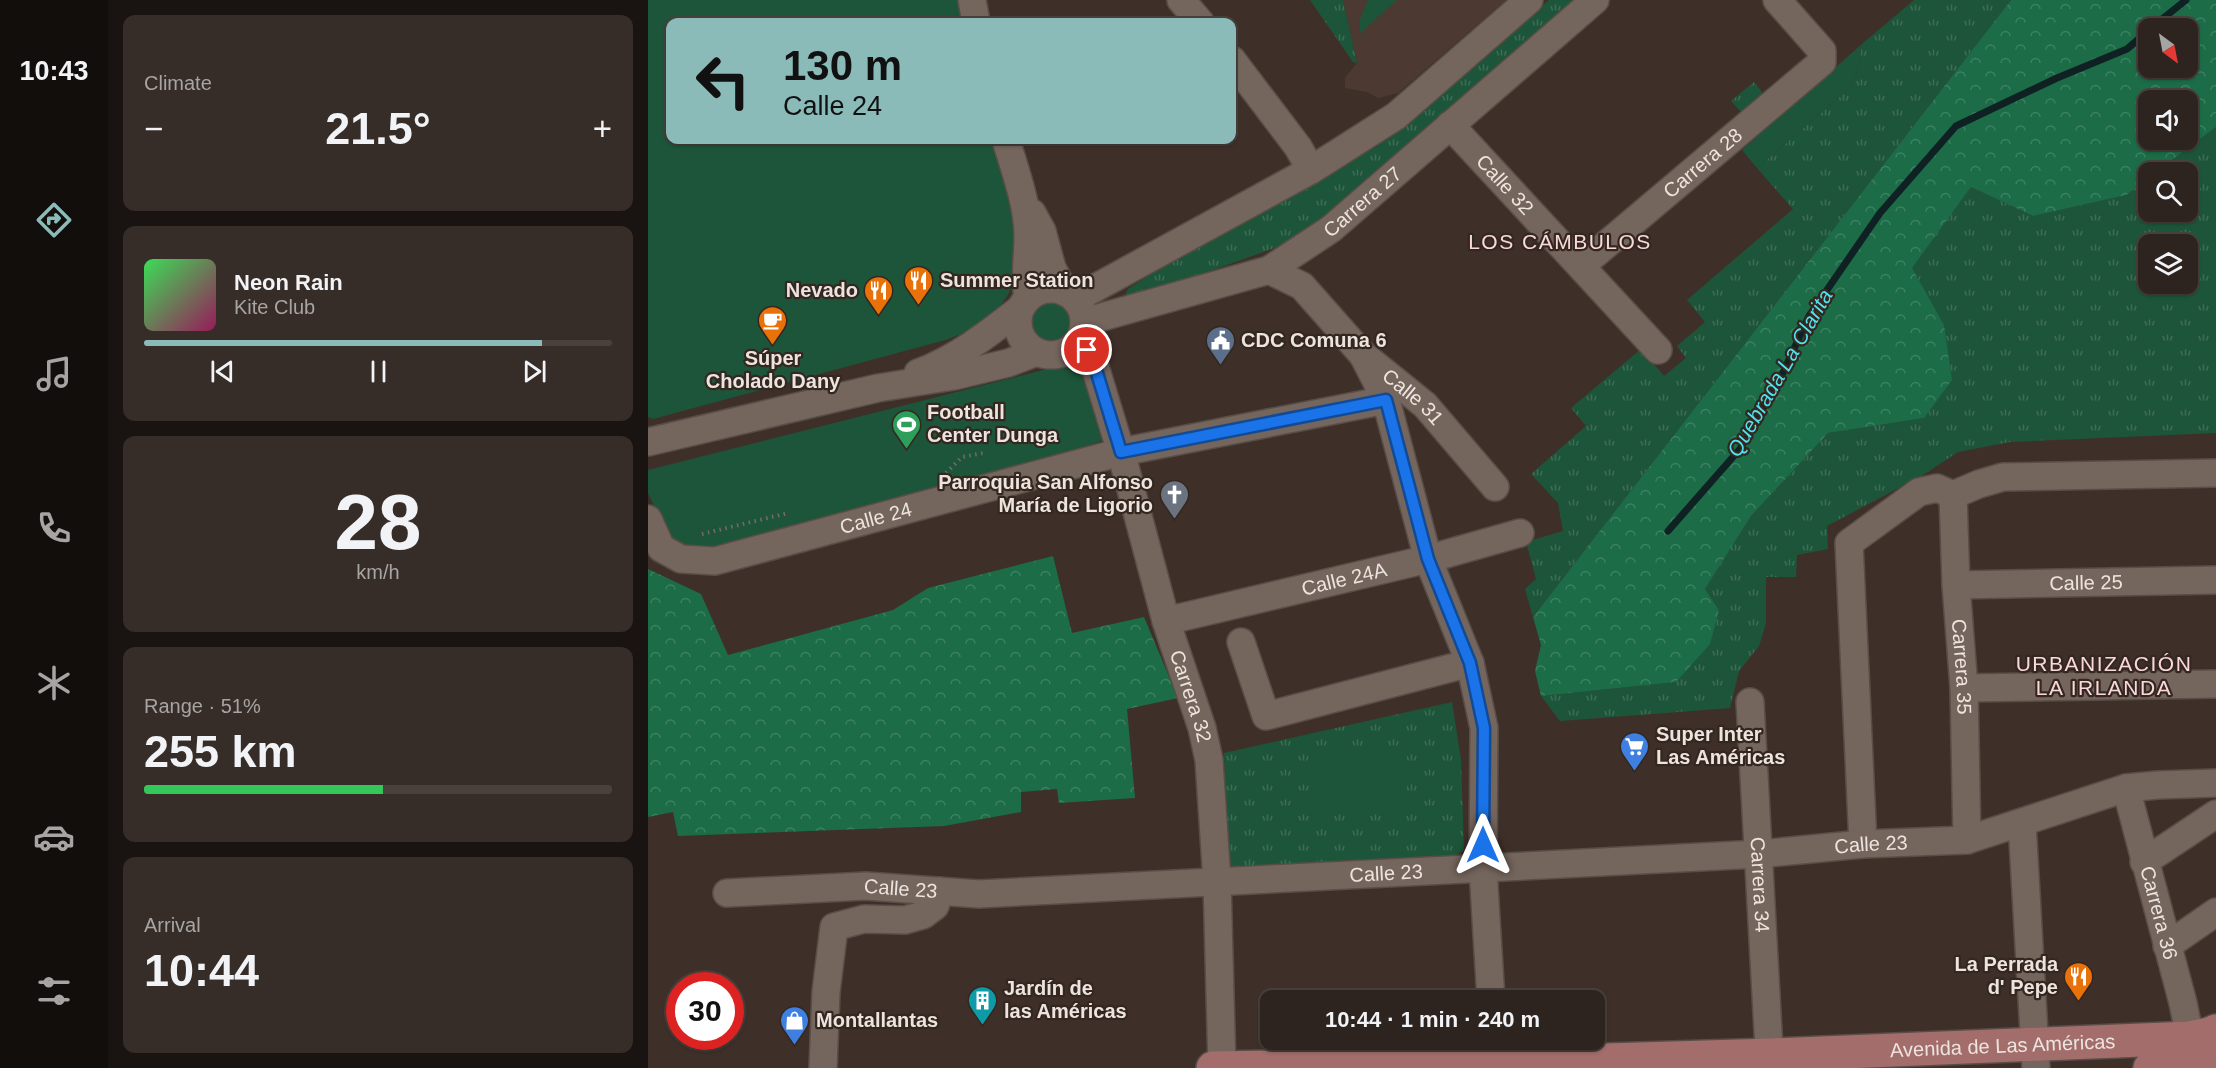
<!DOCTYPE html>
<meta charset="utf-8">
<style>
body{margin:0;font-family:Helvetica,sans-serif;background:#362c28;color:#f1f3f6;height:100vh;display:flex;flex-direction:column;font-size:22px;white-space:nowrap}
*{box-sizing:border-box;margin:0}
p{font-size:20px;color:#a7a4a4}
.icon{flex:none;width:33px;height:33px;fill:none;stroke:currentColor;stroke-width:2;stroke-linecap:round;stroke-linejoin:round}
.map{position:relative;flex:1;overflow:hidden}
.sheet{display:flex;flex-direction:column;gap:15px;padding:15px;background:#191411;width:540px}
.sheet>*{flex:none}
.banner{position:absolute;left:18px;top:18px;width:570px;height:126px;border-radius:12px;box-shadow:0 2px 4px #0004,0 0 0 2px #49413d;background:#8bbbb9;color:#111;overflow:hidden}
.needle{width:39px;rotate:148deg}
.fabs{position:absolute;left:1490px;top:18px;display:grid;gap:12px}
.fabs a{display:grid;place-items:center;width:60px;height:60px;border-radius:12px;background:#2e241f;box-shadow:0 2px 4px #0004,0 0 0 2px #49413d;font-size:30px}
.speed{position:absolute;left:18px;top:972px;display:flex;gap:12px;font-size:30px;font-weight:700;text-align:center}
.speed>*{display:grid;place-content:center;width:78px;height:78px;border-radius:50%;background:#2e241f;box-shadow:0 2px 4px #0004,0 0 0 2px #49413d;line-height:1}
.speed .limit{border:9px solid #d22;background:#fff;color:#111}
.pin{position:absolute;display:grid;place-items:center;width:51px;height:51px;color:#fff;margin:-26px;border:3px solid #fff;border-radius:50%;box-shadow:0 2px 6px #0007}
.me{position:absolute;width:66px;margin:-33px;rotate:0deg;stroke-linejoin:round;filter:drop-shadow(0 0 4px #0008)}
.turn{display:flex;align-items:center;gap:21px;height:126px;padding:0 18px;font-size:27px}
.turn .icon{width:78px;height:78px;stroke-width:2.5}
.turn b{display:block;font-size:42px;line-height:51px}
.big{font-size:45px;font-weight:700;line-height:1.1}
.sheet .tile{flex:1;display:flex;flex-direction:column;justify-content:center;gap:9px;min-width:0;padding:0 21px;border-radius:12px;background:#362c28}
.sheet .dial{align-items:center;gap:0}
.dial b{font-size:78px;line-height:1}
.song{display:flex;align-items:center;gap:18px}
.cover{width:72px;height:72px;border-radius:9px;background:linear-gradient(135deg,hsl(130 70% 55%),hsl(330 70% 35%))}
.played{height:6px;border-radius:3px;background:linear-gradient(90deg,#8bbbb9 85%,#49413d 85%)}
.keys{display:flex;justify-content:space-around;direction:ltr}
.heat{display:flex;justify-content:space-between;align-items:center;font-size:33px;direction:ltr}
.charge{height:9px;border-radius:4px;background:linear-gradient(90deg,#34c759 51%,#49413d 0)}
.trip{position:absolute;left:612px;top:990px;width:345px;height:60px;border-radius:12px;background:#2e241f;box-shadow:0 2px 4px #0004,0 0 0 2px #49413d;font-weight:700;line-height:60px;text-align:center}
main{display:flex;flex:1;min-height:0}
.tab-bar{display:flex;flex-direction:column;width:108px;justify-content:space-around;align-items:center;background:#120e0c;color:#a7a4a4}
.tab-bar .icon{width:42px;height:42px}
.tab-bar .selected{color:#8bbbb9}
.tab-bar b{font-size:27px;color:#f1f3f6}
.map>svg:first-child{display:block}
</style>
<main>
<nav class="tab-bar">
<b>10:43</b>
<svg class="icon selected" aria-label="directions" viewBox="0 0 24 24"><path d="M12 3l9 9-9 9-9-9zM9 14v-3h6M13 9l2 2-2 2"/></svg>
<svg class="icon" aria-label="music" viewBox="0 0 24 24"><path d="M9 18V5l10-2v13"/><circle cx="6" cy="18" r="3"/><circle cx="16" cy="16" r="3"/></svg>
<svg class="icon" aria-label="phone" viewBox="0 0 24 24"><path d="M5 4h4l2 5-3 2q2 4 5 5l2-3 5 2v4C11 20 4 13 5 4z"/></svg>
<svg class="icon" aria-label="climate" viewBox="0 0 24 24"><path d="M12 3v18M4 7l16 10M4 17L20 7"/></svg>
<svg class="icon" aria-label="car" viewBox="0 0 24 24"><path d="M5 17H2v-5l4-1 3-4h7l3 4 3 1v5h-3M9 17h6M6 11h13"/><circle cx="7" cy="17" r="2"/><circle cx="17" cy="17" r="2"/></svg>
<svg class="icon" aria-label="filters" viewBox="0 0 24 24"><path d="M4 7h16M4 17h16"/><circle cx="9" cy="7" r="2"/><circle cx="15" cy="17" r="2"/></svg>
</nav>
<section class="sheet">
<div class="tile"><p>Climate</p>
<div class="heat"><a>−</a><b class="big">21.5°</b><a>+</a></div>
</div>
<div class="tile">
<div class="song"><i class="cover"></i><div><b>Neon Rain</b><p>Kite Club</p></div></div>
<div class="played"></div>
<div class="keys"><svg class="icon" aria-label="previous" viewBox="0 0 24 24"><path d="M18 5L8 12l10 7zM5 5v14"/></svg><svg class="icon" aria-label="pause" viewBox="0 0 24 24"><path d="M8 5v14M16 5v14"/></svg><svg class="icon" aria-label="next" viewBox="0 0 24 24"><path d="M6 5l10 7-10 7zM19 5v14"/></svg></div>
</div>
<div class="tile dial"><b>28</b><p>km/h</p></div>
<div class="tile"><p>Range · 51%</p><b class="big">255 km</b><div class="charge"></div></div>
<div class="tile"><p>Arrival</p><b class="big">10:44</b></div>
</section>
<div class="map">
<svg width="1568" height="1068" viewBox="0 0 1568 1068">
<defs>
<pattern id="grass-tufts" width="24" height="20" patternUnits="userSpaceOnUse" patternTransform="scale(1.5)"><rect width="24" height="20" fill="#1d553a"/><path d="M3 7l-1-3M5 7V3M7 7l1-3M15 17l-1-3M17 17v-4M19 17l1-3" fill="none" stroke="#3e6d56"/></pattern>
<pattern id="forest-crowns" width="20" height="18" patternUnits="userSpaceOnUse" patternTransform="scale(1.5)"><rect width="20" height="18" fill="#1b6c47"/><path d="M2 6a3 3 0 1 1 6 0M12 15a3 3 0 1 1 6 0" fill="none" stroke="#3c8161"/></pattern>
</defs>
<rect width="100%" height="100%" fill="#3e3029"/>
<!-- education -->
<path fill="#4c3a32" d="M695,0H858L750,93L730,98L719,92L697,88V78L709,63Z"/>
<!-- grass -->
<path fill="url(#grass-tufts)" fill-rule="evenodd" d="M662,0H695L709,63L705,62Z
M901,0H934L646,241L478,301L476,297L480,289L542,249L728,147Z
M1266,0H1363L885,617L877,589L888,579L878,542L915,531L910,503L883,474L938,426L923,408L993,349L1016,376L1038,358L1029,346L1057,322L1039,300L1145,209L1109,168L1203,87L1210,68L1214,44Z
M1106,82L1116,95L1095,114L1083,101Z
M1568,127V433L1362,442L1310,452L1275,475L1179,526L1180,549L1149,555L1148,577H1118V623L1111,646L1091,671L1082,708L912,721L893,696L1028,682L1071,610L1057,589L1103,516L1180,433L1276,418L1296,325L1263,269L1323,187L1385,216L1477,195L1500,178V212H1539V172H1508ZM1500,244H1539V284H1500Z
M804,702L813,760L816,850L805,858L580,867L576,753Z"/>
<!-- forest -->
<path fill="url(#forest-crowns)" fill-rule="evenodd" d="M1363,0H1568V127L1508,172H1500V178L1478,195L1385,216L1323,187L1264,268L1296,325L1304,380L1276,418L1180,433L1103,516L1057,589L1071,610L1062,644L1028,682L893,696L887,671L893,645L885,617ZM1500,28H1539V68H1500ZM1500,100H1539V140H1500Z
M405,556L424,633L496,617L530,698L479,709L487,798L411,803L409,789L373,792V812L296,826L30,836L25,812L0,817V569L53,594L80,655L245,610L280,588Z"/>
<!-- green -->
<path fill="#1d553a" d="M0,0H314L320,22H22V140H348C366,202 398,275 334,323C325,330 311,334 301,339L5,419L0,417Z
M720,0H749L712,33L711,22Z
M1214,44L1210,68L1203,87L1109,168L1094,150Z
M382 322a22 22 0 1 1 44 0a22 22 0 1 1-44 0Z
M423,363L439,367L459,439L400,459L56,552L25,548L0,493V470Z
M662,753H759V808L662,807Z"/>
<g fill="none" stroke-linecap="round" stroke-linejoin="round">
<!-- stream -->
<path stroke="#0f2123" stroke-width="7" d="M1503,28L1538,0
M1020,531L1092,449L1133,377L1161,316L1232,213L1308,126L1409,78L1479,49L1500,31"/>
<defs>
<g id="minor">
<path d="M324,0L328,22"/>
<path d="M533,0L552,22"/>
<path d="M584,60L650,147L663,170"/>
<path id="s1" d="M802,125L1010,350"/>
<path d="M358,140C367,171 380,204 380,237C380,258 376,276 380,298"/>
<path d="M384,213L394,231L404,268L416,291"/>
<path id="s2" d="M934,265L1174,62V51L1129,0"/>
<path id="s3" d="M621,270L654,286L715,355L777,405L847,487"/>
<circle cx="403" cy="322" r="33"/>
<path d="M427,299L663,170L748,116L881,0"/>
<path id="s4" d="M436,322L621,270L683,229L947,0"/>
<path id="s5" d="M432,339L445,360L473,452L518,621L554,728L561,760L569,881L574,1068"/>
<path d="M715,355L738,400L780,559L822,663L836,728L835,869L843,1000"/>
<path d="M270,373C308,359 340,334 372,309"/>
<path d="M0,442L230,388L306,376L360,363L389,352"/>
<path id="s6" d="M1305,495L1308,585L1316,688L1319,840"/>
<path id="s7" d="M0,519L13,548L33,559L67,561L473,452L738,400"/>
<path id="s8" d="M1308,585L1568,580"/>
<path id="s9" d="M518,621L780,559L872,533"/>
<path d="M593,642L618,716L822,663"/>
<path d="M1316,688L1568,684"/>
<path id="s10" d="M1102,702L1122,1068"/>
<path id="s11" d="M1478,788L1535,1003L1542,1038"/>
<path d="M1374,823L1388,1068"/>
<path d="M1215,844L1201,543L1271,492L1289,488L1305,495L1331,484L1355,477L1568,473"/>
<path d="M1496,862L1568,814"/>
<path id="s12" d="M79,893L218,886L331,894L1111,854L1215,844L1319,840L1478,788L1510,785L1568,783"/>
<path d="M1519,946L1568,912"/>
<path d="M846,1040L847,1068"/>
<path d="M175,1068L178,992L186,927L216,919L257,920L275,915L287,906L292,891"/>
</g>
<g id="major">
<path id="s13" d="M565,1068L828,1064L1123,1055L1542,1038L1561,1034L1568,1031"/>
<path d="M1502,1068L1544,1066L1568,1061"/>
</g>
</defs>
<!-- minor casing -->
<use href="#minor" stroke="#584d47" stroke-width="30"/>
<!-- major casing -->
<use href="#major" stroke="#584d47" stroke-width="36"/>
<!-- path -->
<path stroke="#776b64" stroke-width="4" stroke-dasharray="1.5 4.5" stroke-linecap="butt" d="M298,473L314,457L335,453
M54,534L140,513"/>
<!-- minor -->
<use href="#minor" stroke="#74655d" stroke-width="27"/>
<!-- major -->
<use href="#major" stroke="#a26d6b" stroke-width="33"/>
</g>
<g fill="none" stroke-linecap="round" stroke-linejoin="round">
<defs>
<path id="route" d="M439,350L445,360L473,452L738,400L780,559L822,663L836,728L835,845"/>
</defs>
<!-- route casing -->
<use href="#route" stroke="#114b97" stroke-width="15"/>
<!-- route -->
<use href="#route" stroke="#1a73e8" stroke-width="10"/>
</g>
<!-- icons -->
<defs>
<symbol id="restaurant-pin" viewBox="-11 -11 22 30"><path d="M0 17L-7.5 6A9.5 9.5 0 1 1 7.5 6Z" fill="#e8710a" stroke="#33271f"/><path d="M-5-6h1v4h1v-4h1v4h1v-4h1v5L-1.5 .5V6h-2V.5L-5-1ZM5-6V6H3V1.5H1.5Q1.5-4 5-6Z" fill="#fff"/></symbol>
<symbol id="cafe-pin" viewBox="-11 -11 22 30"><path d="M0 17L-7.5 6A9.5 9.5 0 1 1 7.5 6Z" fill="#e8710a" stroke="#33271f"/><path d="M-5.5-4.5H6V0H3Q3 3.5 0 3.5H-2.5Q-5.5 3.5-5.5 0ZM3-3.2v2h1.7v-2ZM-6 4.5H4V6H-6Z" fill="#fff"/></symbol>
<symbol id="civic-pin" viewBox="-11 -11 22 30"><path d="M0 17L-7.5 6A9.5 9.5 0 1 1 7.5 6Z" fill="#5c6f8a" stroke="#33271f"/><path d="M-.6-6.5H3V-4.5H.6V-3L4-1V1h2V6H-6V1h2V-1L-.6-3ZM-1.2 2.5V6h2.4V2.5Z" fill="#fff"/></symbol>
<symbol id="stadium-pin" viewBox="-11 -11 22 30"><path d="M0 17L-7.5 6A9.5 9.5 0 1 1 7.5 6Z" fill="#2e9e5b" stroke="#33271f"/><path d="M0-5a6.5 5 0 1 0 0 10a6.5 5 0 1 0 0-10ZM-3.5-1.8h7v3.6h-7Z" fill="#fff"/></symbol>
<symbol id="church-pin" viewBox="-11 -11 22 30"><path d="M0 17L-7.5 6A9.5 9.5 0 1 1 7.5 6Z" fill="#6b7280" stroke="#33271f"/><path d="M-1.2-6h2.4v3.5h3.3v2.4h-3.3V6h-2.4V-.1h-3.3v-2.4h3.3Z" fill="#fff"/></symbol>
<symbol id="supermarket-pin" viewBox="-11 -11 22 30"><path d="M0 17L-7.5 6A9.5 9.5 0 1 1 7.5 6Z" fill="#3f7fe0" stroke="#33271f"/><path d="M-6-5.5h2.5l.6 2H6L4.5 2H-2.5L-4.4-4H-6ZM-1.5 3.2a1.3 1.3 0 1 0 .1 0ZM3 3.2a1.3 1.3 0 1 0 .1 0Z" fill="#fff"/></symbol>
<symbol id="building-pin" viewBox="-11 -11 22 30"><path d="M0 17L-7.5 6A9.5 9.5 0 1 1 7.5 6Z" fill="#0f9aa8" stroke="#33271f"/><path d="M-4-6H4V6H1V3H-1V6H-4ZM-2.5-4.3h1.7v1.8h-1.7ZM.8-4.3h1.7v1.8H.8ZM-2.5-1h1.7V.8h-1.7ZM.8-1h1.7V.8H.8Z" fill="#fff"/></symbol>
<symbol id="shop-pin" viewBox="-11 -11 22 30"><path d="M0 17L-7.5 6A9.5 9.5 0 1 1 7.5 6Z" fill="#3f7fe0" stroke="#33271f"/><path d="M-5-2.5h2.3a2.7 3.5 0 0 1 5.4 0H5L5.5 6h-11ZM-1.5-2.5h3a1.5 2.3 0 0 0-3 0Z" fill="#fff"/></symbol>
</defs>
<g fill-rule="evenodd">
<use href="#restaurant-pin" x="254" y="264" width="33" height="45"/>
<use href="#restaurant-pin" x="214" y="274" width="33" height="45"/>
<use href="#cafe-pin" x="108" y="304" width="33" height="45"/>
<use href="#civic-pin" x="556" y="324" width="33" height="45"/>
<use href="#stadium-pin" x="242" y="408" width="33" height="45"/>
<use href="#church-pin" x="510" y="478" width="33" height="45"/>
<use href="#supermarket-pin" x="970" y="730" width="33" height="45"/>
<use href="#restaurant-pin" x="1414" y="960" width="33" height="45"/>
<use href="#building-pin" x="318" y="984" width="33" height="45"/>
<use href="#shop-pin" x="130" y="1004" width="33" height="45"/>
</g>
<g text-anchor="middle" stroke-width="4.5" stroke-linejoin="round" paint-order="stroke">
<!-- street labels -->
<g font-size="20" fill="#ede4df" stroke="#33271f">
<text dy="7" stroke="none"><textPath href="#s2" startOffset="158">Carrera 28</textPath></text>
<text dy="7" stroke="none"><textPath href="#s1" startOffset="81">Calle 32</textPath></text>
<text dy="7" stroke="none"><textPath href="#s4" startOffset="308">Carrera 27</textPath></text>
<text dy="7" stroke="none"><textPath href="#s3" startOffset="194">Calle 31</textPath></text>
<text dy="7" stroke="none"><textPath href="#s7" startOffset="255">Calle 24</textPath></text>
<text dy="7" stroke="none"><textPath href="#s9" startOffset="183">Calle 24A</textPath></text>
<text dy="7" stroke="none"><textPath href="#s8" startOffset="130">Calle 25</textPath></text>
<text dy="7" stroke="none"><textPath href="#s6" startOffset="172">Carrera 35</textPath></text>
<text dy="7" stroke="none"><textPath href="#s5" startOffset="375">Carrera 32</textPath></text>
<text dy="7" stroke="none"><textPath href="#s12" startOffset="1146">Calle 23</textPath></text>
<text dy="7" stroke="none"><textPath href="#s12" startOffset="660">Calle 23</textPath></text>
<text dy="7" stroke="none"><textPath href="#s10" startOffset="183">Carrera 34</textPath></text>
<text dy="7" stroke="none"><textPath href="#s12" startOffset="174">Calle 23</textPath></text>
<text dy="7" stroke="none"><textPath href="#s11" startOffset="129">Carrera 36</textPath></text>
<text dy="7" stroke="none"><textPath href="#s13" startOffset="790">Avenida de Las Américas</textPath></text>
</g>
<!-- poi labels -->
<g font-size="20" font-weight="bold" fill="#ede4df" stroke="#33271f" text-anchor="start">
<text x="292" y="287">Summer Station</text>
<text x="210" y="297" text-anchor="end">Nevado</text>
<text x="593" y="347">CDC Comuna 6</text>
<text x="125" y="365" text-anchor="middle">Súper<tspan x="125" dy="23">Cholado Dany</tspan></text>
<text x="279" y="419">Football<tspan x="279" dy="23">Center Dunga</tspan></text>
<text x="505" y="489" text-anchor="end">Parroquia San Alfonso<tspan x="505" dy="23">María de Ligorio</tspan></text>
<text x="1008" y="741">Super Inter<tspan x="1008" dy="23">Las Américas</tspan></text>
<text x="1410" y="971" text-anchor="end">La Perrada<tspan x="1410" dy="23">d' Pepe</tspan></text>
<text x="356" y="995">Jardín de<tspan x="356" dy="23">las Américas</tspan></text>
<text x="168" y="1027">Montallantas</text>
</g>
<!-- neighbourhood labels -->
<g font-size="21" letter-spacing="1.5" fill="#fad7dd" stroke="#33271f">
<text x="912" y="249">LOS CÁMBULOS</text>
<text x="1456" y="671">URBANIZACIÓN<tspan x="1456" dy="24">LA IRLANDA</tspan></text>
</g>
<!-- water labels -->
<g font-size="21" font-style="italic" fill="#51e1ef" stroke="#33271f">
<text transform="translate(1132 373) rotate(-60)" y="7">Quebrada La Clarita</text>
</g>
</g>
</svg>
<div class="fabs">
<a><svg class="needle" viewBox="-14 -14 28 28"><path d="M0-13l5 13h-10z" fill="#e53935"/><path d="M0 13l5-13h-10z" fill="#a7a4a4"/></svg></a>
<a><svg class="icon" aria-label="sound" viewBox="0 0 24 24"><path d="M4 9h4l5-4v14l-5-4H4zM17 9q2 3 0 6"/></svg></a>
<a><svg class="icon" aria-label="search" viewBox="0 0 24 24"><circle cx="10" cy="10" r="6"/><path d="M15 15l6 6"/></svg></a>
<a><svg class="icon" aria-label="layers" viewBox="0 0 24 24"><path d="M12 4l9 5-9 5-9-5zM3 14l9 5 9-5"/></svg></a>
</div>
<div class="speed"><div class="limit">30</div></div>
<div class="pin" style="left:439px;top:350px;background:#d93025"><svg class="icon" aria-label="arrive" viewBox="0 0 24 24"><path d="M6 21V4h12l-3 4 3 4H6"/></svg></div>
<svg class="me" style="left:835px;top:845px" viewBox="-20 -20 40 40"><path d="M0-17L14 15 0 8-14 15z" fill="#1a73e8" stroke="#fff" stroke-width="4"/></svg>
<div class="trip">10:44 · 1 min · 240 m</div>
<div class="banner">
<div class="turn"><svg class="icon" aria-label="left" viewBox="0 0 24 24"><path d="M17 20v-9H6M10 6l-5 5 5 5"/></svg><div><b>130 m</b>Calle 24</div></div>
</div>
</div>
</main>
